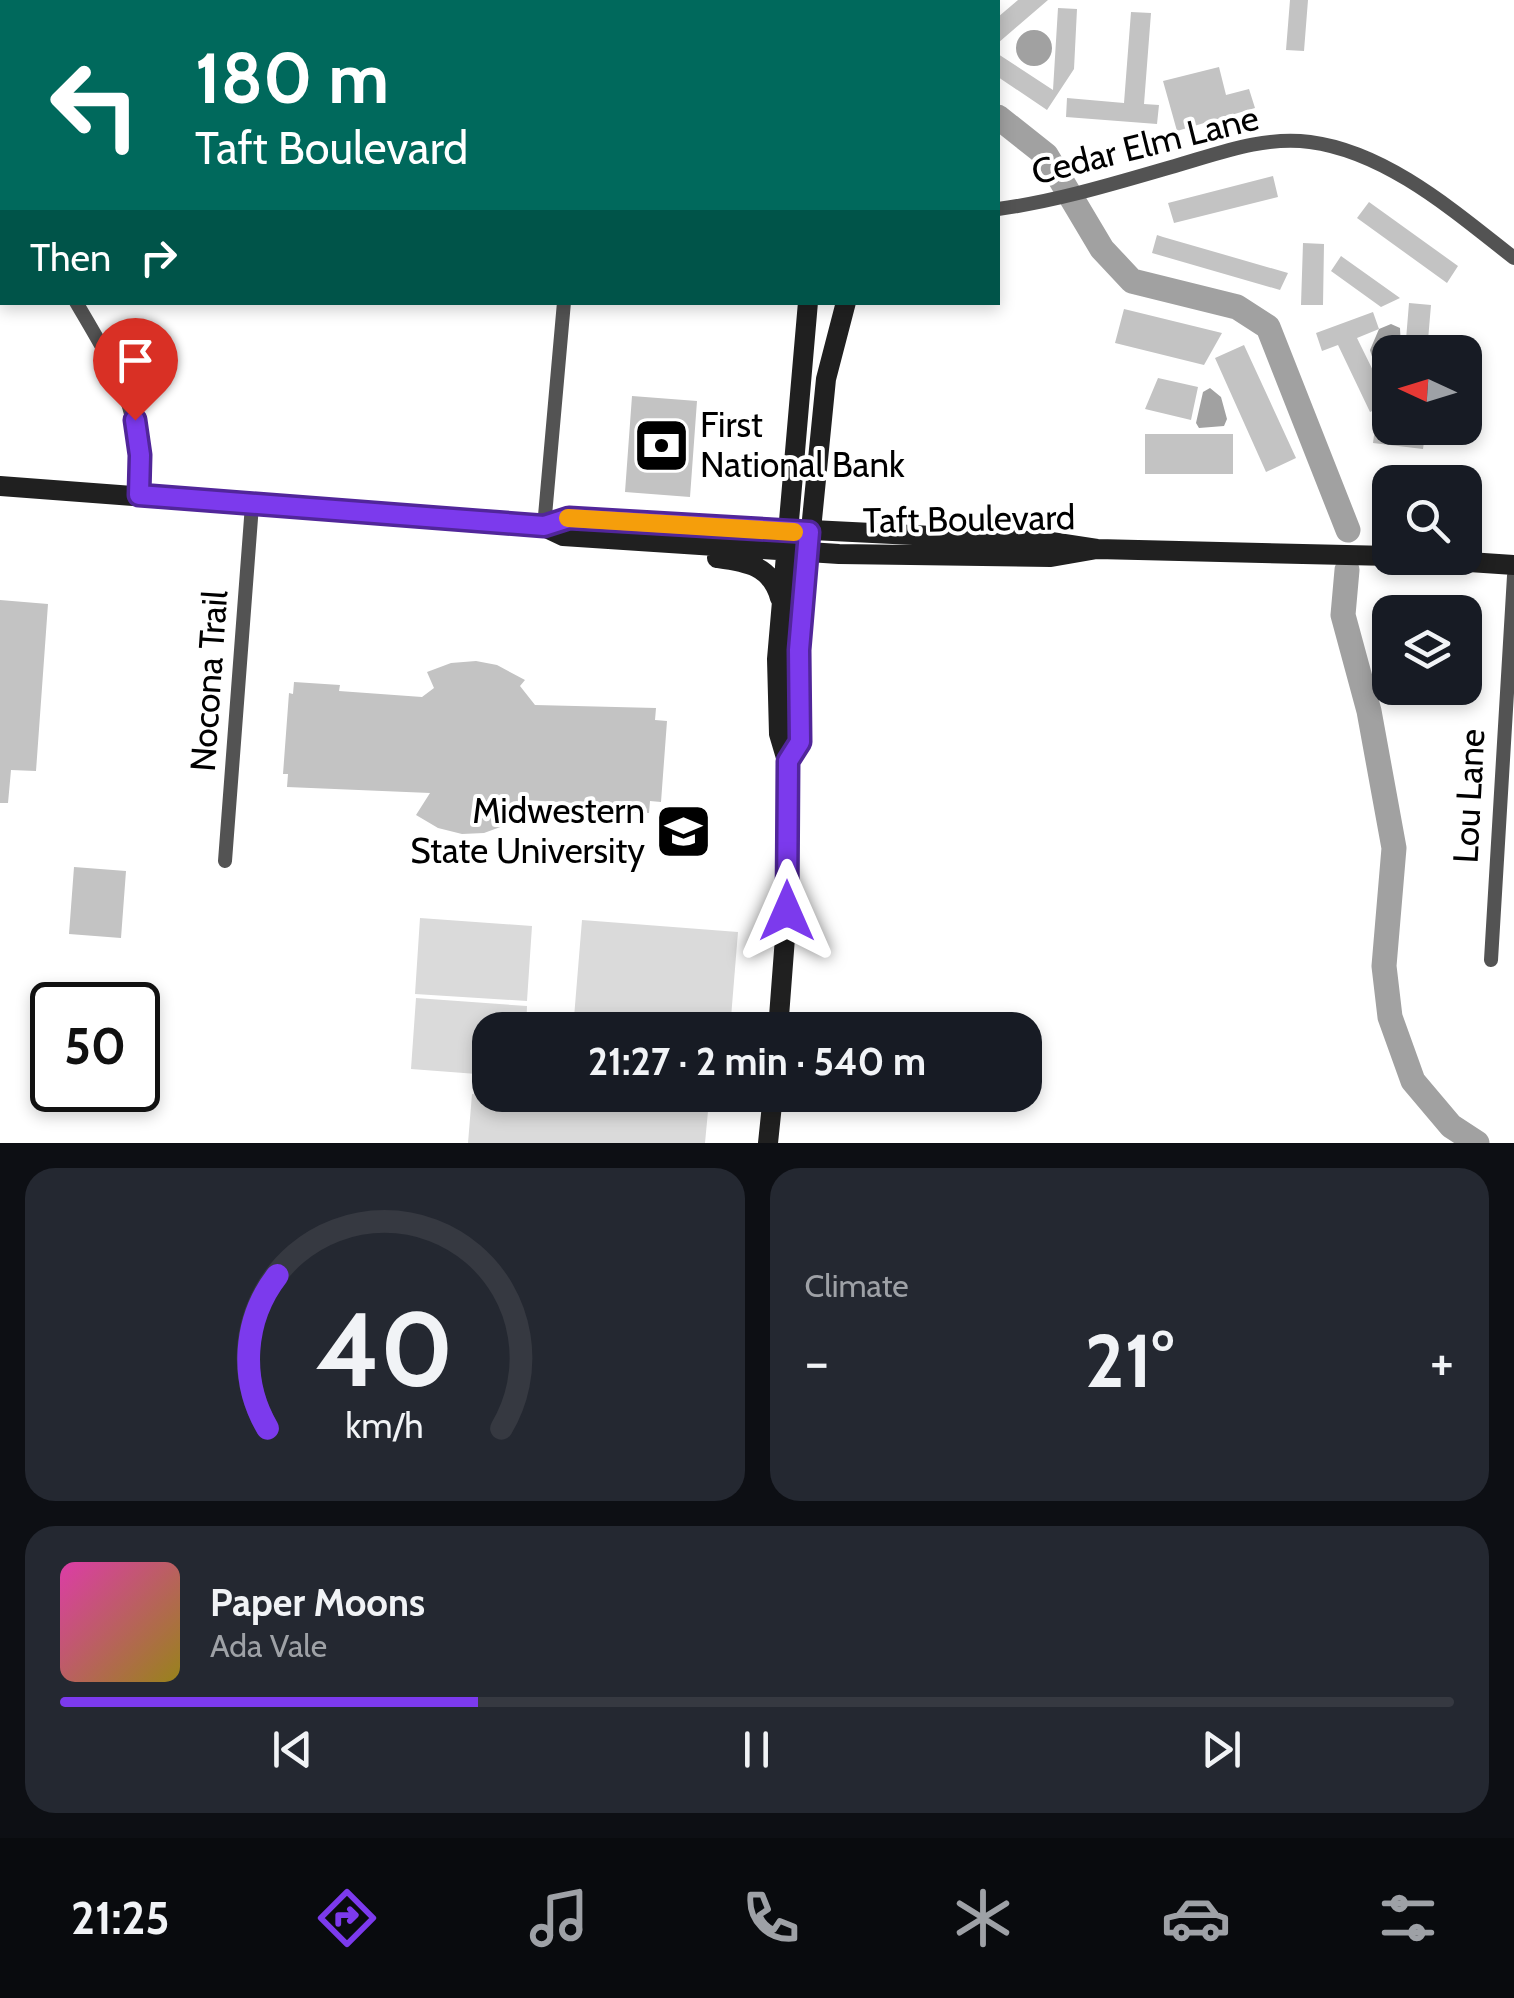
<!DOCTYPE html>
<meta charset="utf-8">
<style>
body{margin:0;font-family:Cabin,sans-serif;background:#242831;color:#f1f3f6;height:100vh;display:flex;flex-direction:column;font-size:38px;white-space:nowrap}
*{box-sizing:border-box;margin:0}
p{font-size:32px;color:#9ea1a6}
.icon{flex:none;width:55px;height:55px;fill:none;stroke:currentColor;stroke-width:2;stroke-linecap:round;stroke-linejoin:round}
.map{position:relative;height:1143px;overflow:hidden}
.sheet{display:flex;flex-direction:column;gap:25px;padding:25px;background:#0d0f14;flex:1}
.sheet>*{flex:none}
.top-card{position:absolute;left:0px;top:0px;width:1000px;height:305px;box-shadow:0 5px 15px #0003;background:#00695c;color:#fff;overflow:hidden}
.needle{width:65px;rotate:274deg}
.buttons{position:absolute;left:1372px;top:335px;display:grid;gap:20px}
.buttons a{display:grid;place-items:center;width:110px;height:110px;border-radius:20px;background:#171b24;box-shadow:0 5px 15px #0003;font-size:50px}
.speed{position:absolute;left:30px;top:982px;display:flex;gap:20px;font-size:50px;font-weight:700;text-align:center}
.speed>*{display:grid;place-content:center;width:130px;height:130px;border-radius:50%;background:#171b24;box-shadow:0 5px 15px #0003;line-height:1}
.speed .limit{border:5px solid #111;border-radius:15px;background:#fff;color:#111}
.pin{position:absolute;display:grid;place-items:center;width:85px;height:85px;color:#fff;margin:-102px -42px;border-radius:50% 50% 50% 0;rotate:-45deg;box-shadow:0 0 10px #0007}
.pin .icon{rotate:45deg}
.me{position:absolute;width:110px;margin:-55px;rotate:0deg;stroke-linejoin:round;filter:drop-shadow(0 0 8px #0008)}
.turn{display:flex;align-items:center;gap:35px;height:210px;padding:0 30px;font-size:45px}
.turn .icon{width:130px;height:130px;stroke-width:2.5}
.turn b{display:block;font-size:70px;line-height:85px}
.then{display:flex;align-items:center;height:95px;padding:0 30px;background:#0003;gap:20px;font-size:38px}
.big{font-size:75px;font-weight:700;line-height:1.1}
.sheet .card{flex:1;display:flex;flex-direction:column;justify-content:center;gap:15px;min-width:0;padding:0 35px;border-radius:30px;background:#242831}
.sheet .dial{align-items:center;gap:0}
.dial svg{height:260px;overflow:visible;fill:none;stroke:#363941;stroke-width:7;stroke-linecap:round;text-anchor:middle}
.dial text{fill:#f1f3f6;stroke:none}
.song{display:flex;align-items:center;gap:30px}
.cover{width:120px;height:120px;border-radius:15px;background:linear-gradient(135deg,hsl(320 70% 55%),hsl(50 70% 35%))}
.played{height:10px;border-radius:5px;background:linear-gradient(90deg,#7c3aed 30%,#363941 30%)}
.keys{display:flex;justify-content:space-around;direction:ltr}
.heat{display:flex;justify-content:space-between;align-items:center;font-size:55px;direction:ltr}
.sheet .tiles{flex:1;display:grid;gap:25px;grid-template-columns:1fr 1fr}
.card:last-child{grid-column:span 2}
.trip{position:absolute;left:472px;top:1012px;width:570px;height:100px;border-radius:30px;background:#171b24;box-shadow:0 5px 15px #0003;font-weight:700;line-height:100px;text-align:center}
.tab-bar{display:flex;height:160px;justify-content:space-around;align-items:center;background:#090b0e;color:#9ea1a6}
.tab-bar .icon{width:70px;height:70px}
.tab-bar .on{color:#7c3aed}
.tab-bar b{font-size:45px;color:#f1f3f6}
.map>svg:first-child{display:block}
</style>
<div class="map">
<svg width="1514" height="1143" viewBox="0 0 1514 1143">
<rect width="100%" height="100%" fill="#fff"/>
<!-- green -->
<path fill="#dadada" d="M420,918L532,926L527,1001L415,994Z
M582,920L738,932L730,1030H573Z
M416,998L527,1006L526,1030H490V1075L411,1069Z
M472,1094L708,1111L705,1143H468Z"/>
<!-- water -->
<path fill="#a1a1a1" d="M1016 48a18 18 0 1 1 36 0a18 18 0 1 1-36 0Z
M1391,324L1400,328L1401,349L1390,352V366L1373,360L1370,350L1379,329Z
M1210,388L1221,397L1227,419L1224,426L1199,428L1196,423L1203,392Z"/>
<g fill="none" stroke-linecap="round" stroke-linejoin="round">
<!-- river -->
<path stroke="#a1a1a1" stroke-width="25" d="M877,0L879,2
M998,117L1046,155L1102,249L1132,281L1237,307L1268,327L1348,530
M1347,570L1343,615L1369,711L1394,848L1384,966L1390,1017L1413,1081L1451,1126L1477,1143"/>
</g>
<!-- building -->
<path fill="#c3c3c3" d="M1018,0H1048L998,43V17Z
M1290,0H1308L1304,51L1286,50Z
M1058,8L1077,9L1074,69L1047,110L998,77V54L1053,90Z
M1131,12L1151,13L1144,104L1159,105L1157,124L1066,117L1067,98L1124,103Z
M1219,67L1226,95L1249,89L1255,108L1177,131L1163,81Z
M1273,176L1278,197L1174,223L1168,203Z
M1369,202L1458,266L1447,283L1357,218Z
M1157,235L1163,237L1288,273L1280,290L1152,253Z
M1303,243L1324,244L1323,305H1301Z
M1341,256L1400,298L1381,307L1331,271Z
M1409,303L1431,305L1427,352H1405Z
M1124,309L1222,333L1204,365L1115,343Z
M1373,312L1379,329L1357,338L1389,403L1370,412L1338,345L1322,351L1316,333Z
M1244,345L1296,458L1266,472L1215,358Z
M1158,378L1198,387L1191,420L1145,409Z
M632,396L697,401L690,497L625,492Z
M1376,420L1390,422V428H1426L1423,449L1373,443Z
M1145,434H1233V474H1145Z
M0,600L48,604L36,771L11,770L8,803H0Z
M476,661L497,665L525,680L520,686L535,705L656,708L655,720L667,721L661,802L650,801L649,813L606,811L607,805L525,800L510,813L514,822L484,833L462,834L438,828L416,815L430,793L287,787L288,774H283L289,693L293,694L294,682L340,685L339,691L422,697L434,688L427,672L451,663Z
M74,867L126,871L121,938L69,934Z"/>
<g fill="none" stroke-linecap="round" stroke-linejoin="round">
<!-- street -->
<path stroke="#535353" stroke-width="14" d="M636,0L639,2
M7,2V0
M614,2L615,0
M2,44V95
M998,209C1058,201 1116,183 1175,166C1220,153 1263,136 1310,142C1387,152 1455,212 1514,258
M76,302C118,374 142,409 139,495
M544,527L564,302
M225,861L252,505
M1491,960L1514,576"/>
<!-- secondary -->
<path stroke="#202020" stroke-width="20" d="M856,0L857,2
M899,0V2
M0,486L544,527L563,536L839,554L1051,557L1097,549
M544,527L569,518L1051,542L1097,549L1390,556
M717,558C746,562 771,565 780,598
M1409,558L1514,565
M787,761L800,742L799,650L826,379L846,302
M778,1030L787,911V761L779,734L777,659L808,302
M768,1143L773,1095"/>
</g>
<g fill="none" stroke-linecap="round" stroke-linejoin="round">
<defs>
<path id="route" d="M135,420L140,455L139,495L544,526L569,518L809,532L799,650L800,742L788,761L787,911"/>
</defs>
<!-- route casing -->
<use href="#route" stroke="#51269a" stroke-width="25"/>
<!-- route -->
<use href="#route" stroke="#7c3aed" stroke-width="18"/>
<!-- slow -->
<path stroke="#f59e0b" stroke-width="18" d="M568,518L794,532"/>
</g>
<!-- icons -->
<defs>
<symbol id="bank-square" viewBox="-11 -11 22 22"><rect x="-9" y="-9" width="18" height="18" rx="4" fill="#000" stroke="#fff"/><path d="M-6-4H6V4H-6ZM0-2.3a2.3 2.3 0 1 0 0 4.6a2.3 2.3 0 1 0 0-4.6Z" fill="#fff"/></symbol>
<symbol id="university-square" viewBox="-11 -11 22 22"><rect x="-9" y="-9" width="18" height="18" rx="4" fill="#000" stroke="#fff"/><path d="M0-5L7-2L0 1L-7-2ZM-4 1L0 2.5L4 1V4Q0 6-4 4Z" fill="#fff"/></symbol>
</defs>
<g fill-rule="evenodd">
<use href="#bank-square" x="630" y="414" width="63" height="63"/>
<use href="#university-square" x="652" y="800" width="63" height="63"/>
</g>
<g text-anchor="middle" stroke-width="8" stroke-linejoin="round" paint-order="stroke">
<!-- street labels -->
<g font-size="35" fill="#000" stroke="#fff">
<text transform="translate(1145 145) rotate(-14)" y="12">Cedar Elm Lane</text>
<text transform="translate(969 519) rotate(-1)" y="12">Taft Boulevard</text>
<text transform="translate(209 681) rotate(-86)" y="12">Nocona Trail</text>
<text transform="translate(1469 796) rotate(-87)" y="12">Lou Lane</text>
</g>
<!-- poi labels -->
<g font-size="35" fill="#000" stroke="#fff" text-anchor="start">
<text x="700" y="437">First<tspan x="700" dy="40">National Bank</tspan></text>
<text x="645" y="823" text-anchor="end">Midwestern<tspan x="645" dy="40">State University</tspan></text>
</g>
</g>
</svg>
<div class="buttons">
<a><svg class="needle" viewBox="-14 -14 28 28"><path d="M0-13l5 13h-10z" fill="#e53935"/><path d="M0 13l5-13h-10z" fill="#9ea1a6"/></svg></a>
<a><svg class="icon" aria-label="search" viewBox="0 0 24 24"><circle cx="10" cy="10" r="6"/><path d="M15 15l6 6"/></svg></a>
<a><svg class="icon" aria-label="layers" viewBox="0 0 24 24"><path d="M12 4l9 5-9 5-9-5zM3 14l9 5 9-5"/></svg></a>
</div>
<div class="speed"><div class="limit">50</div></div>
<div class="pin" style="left:135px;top:420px;background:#d93025"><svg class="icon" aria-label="arrive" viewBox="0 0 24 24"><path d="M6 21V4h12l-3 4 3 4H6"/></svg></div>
<svg class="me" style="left:787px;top:911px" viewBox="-20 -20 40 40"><path d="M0-17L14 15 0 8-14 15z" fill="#7c3aed" stroke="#fff" stroke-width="4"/></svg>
<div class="trip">21:27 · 2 min · 540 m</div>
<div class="top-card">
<div class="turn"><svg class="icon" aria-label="left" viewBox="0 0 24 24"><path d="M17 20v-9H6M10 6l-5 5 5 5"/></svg><div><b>180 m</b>Taft Boulevard</div></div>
<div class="then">Then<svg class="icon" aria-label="right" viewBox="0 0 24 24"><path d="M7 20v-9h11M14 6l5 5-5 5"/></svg></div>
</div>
</div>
<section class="sheet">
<div class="tiles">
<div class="card dial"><svg viewBox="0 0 100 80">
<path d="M14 69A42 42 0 1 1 86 69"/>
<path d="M14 69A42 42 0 0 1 17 22" stroke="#7c3aed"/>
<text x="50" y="56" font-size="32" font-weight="700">40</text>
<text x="50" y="72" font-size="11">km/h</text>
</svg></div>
<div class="card"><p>Climate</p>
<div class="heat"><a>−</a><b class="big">21°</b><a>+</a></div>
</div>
<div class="card">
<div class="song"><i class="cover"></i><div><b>Paper Moons</b><p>Ada Vale</p></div></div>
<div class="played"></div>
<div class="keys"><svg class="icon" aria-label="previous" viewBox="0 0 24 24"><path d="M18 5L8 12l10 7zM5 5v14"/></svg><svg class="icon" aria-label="pause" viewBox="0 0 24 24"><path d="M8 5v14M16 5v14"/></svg><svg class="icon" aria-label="next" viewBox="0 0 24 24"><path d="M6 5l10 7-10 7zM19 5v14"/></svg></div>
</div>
</div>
</section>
<nav class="tab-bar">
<b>21:25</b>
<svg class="icon on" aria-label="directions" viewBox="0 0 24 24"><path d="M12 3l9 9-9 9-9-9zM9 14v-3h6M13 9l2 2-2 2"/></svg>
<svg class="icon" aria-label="music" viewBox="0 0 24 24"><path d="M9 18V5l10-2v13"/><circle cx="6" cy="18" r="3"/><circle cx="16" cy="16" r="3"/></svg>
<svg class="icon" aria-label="phone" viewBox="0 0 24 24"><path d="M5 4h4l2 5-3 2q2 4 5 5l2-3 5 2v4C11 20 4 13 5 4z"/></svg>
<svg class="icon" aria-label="climate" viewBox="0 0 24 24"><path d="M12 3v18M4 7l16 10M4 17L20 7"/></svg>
<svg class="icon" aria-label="car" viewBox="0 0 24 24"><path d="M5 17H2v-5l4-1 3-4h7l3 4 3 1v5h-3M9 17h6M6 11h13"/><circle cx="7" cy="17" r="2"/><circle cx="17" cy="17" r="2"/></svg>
<svg class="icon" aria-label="filters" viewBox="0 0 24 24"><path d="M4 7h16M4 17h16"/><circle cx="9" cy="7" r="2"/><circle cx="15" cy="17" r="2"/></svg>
</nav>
